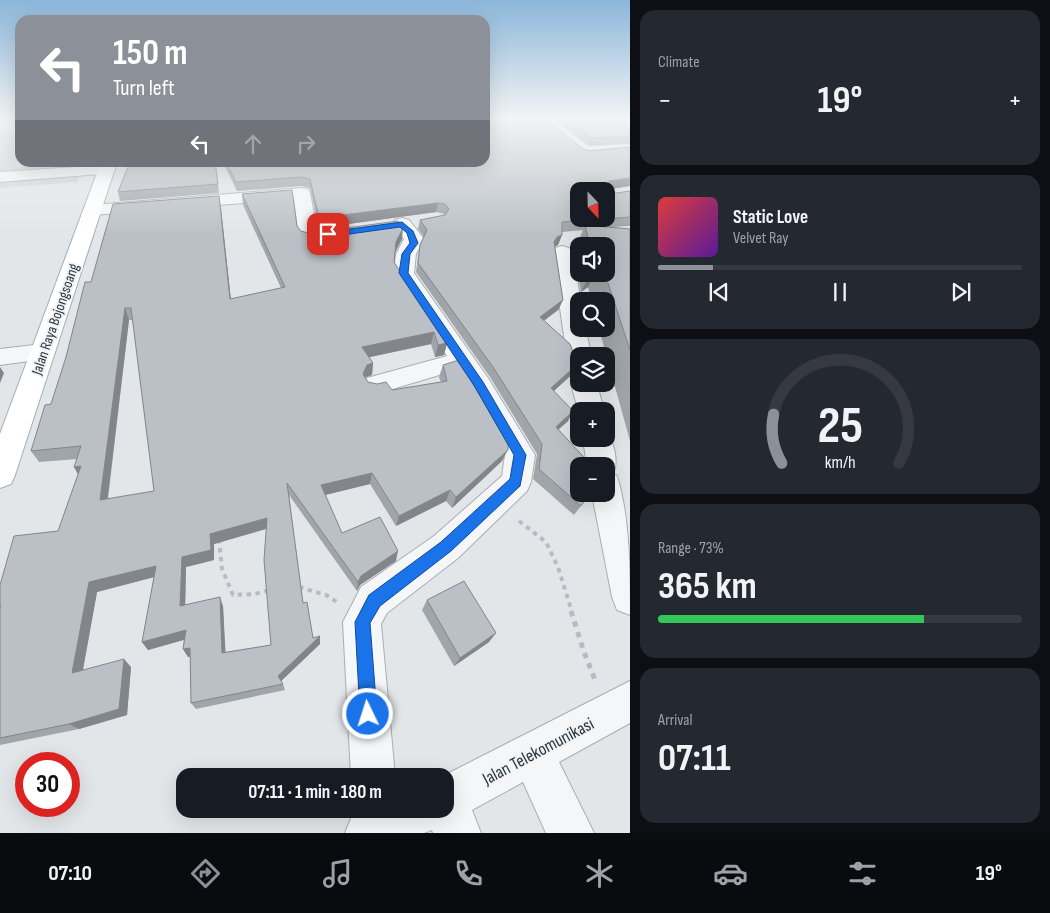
<!DOCTYPE html>
<meta charset="utf-8">
<style>
body{margin:0;font-family:"Sofia Sans Condensed",sans-serif;background:#242831;color:#f1f3f6;height:100vh;display:flex;flex-direction:column;font-size:19px;white-space:nowrap}
*{box-sizing:border-box;margin:0}
p{font-size:16px;color:#9ea1a6}
.icon{flex:none;width:28px;height:28px;fill:none;stroke:currentColor;stroke-width:2;stroke-linecap:round;stroke-linejoin:round}
.map{position:relative;flex:1;overflow:hidden}
.panel{display:flex;flex-direction:column;gap:10px;padding:10px;background:#0d0f14;width:420px}
.panel>*{flex:none}
.hud{position:absolute;left:15px;top:15px;width:475px;height:152px;border-radius:15px;box-shadow:0 5px 20px #0002;background:#8c9099;color:#fff;overflow:hidden}
.needle{width:32px;rotate:158deg}
.fabs{position:absolute;left:570px;top:182px;display:grid;gap:10px}
.fabs a{display:grid;place-items:center;width:45px;height:45px;border-radius:10px;background:#171b24;box-shadow:0 5px 20px #0002;font-size:25px}
.speed{position:absolute;left:15px;top:752px;display:flex;gap:10px;font-size:25px;font-weight:700;text-align:center}
.speed>*{display:grid;place-content:center;width:65px;height:65px;border-radius:50%;background:#171b24;box-shadow:0 5px 20px #0002;line-height:1}
.speed .limit{border:8px solid #d22;background:#fff;color:#111}
.pin{position:absolute;display:grid;place-items:center;width:42px;height:42px;color:#fff;margin:-21px;border-radius:10px;box-shadow:0 2px 8px #0006}
.me{position:absolute;width:55px;margin:-28px;rotate:356deg;stroke-linejoin:round;filter:drop-shadow(0 0 4px #0008)}
.turn{display:flex;align-items:center;gap:18px;height:105px;padding:0 15px;font-size:22px}
.turn .icon{width:65px;height:65px;stroke-width:2.5}
.turn b{display:block;font-size:35px;line-height:42px}
.lanes{display:flex;align-items:center;height:48px;padding:0 15px;background:#0003;justify-content:center;gap:25px;direction:ltr}
.lanes .off{opacity:.35}
.big{font-size:38px;font-weight:700;line-height:1.1}
.panel .widget{flex:1;display:flex;flex-direction:column;justify-content:center;gap:8px;min-width:0;padding:0 18px;border-radius:15px;background:#242831}
.panel .dial{align-items:center;gap:0}
.dial svg{height:130px;overflow:visible;fill:none;stroke:#363941;stroke-width:7;stroke-linecap:round;text-anchor:middle}
.dial text{fill:#f1f3f6;stroke:none}
.song{display:flex;align-items:center;gap:15px}
.cover{width:60px;height:60px;border-radius:8px;background:linear-gradient(135deg,hsl(0 70% 55%),hsl(270 70% 35%))}
.played{height:5px;border-radius:2px;background:linear-gradient(90deg,#8c9099 15%,#363941 15%)}
.keys{display:flex;justify-content:space-around;direction:ltr}
.heat{display:flex;justify-content:space-between;align-items:center;font-size:28px;direction:ltr}
.charge{height:8px;border-radius:4px;background:linear-gradient(90deg,#34c759 73%,#363941 0)}
.trip{position:absolute;left:176px;top:768px;width:278px;height:50px;border-radius:15px;background:#171b24;box-shadow:0 5px 20px #0002;font-weight:700;line-height:50px;text-align:center}
.menu{display:flex;height:80px;justify-content:space-around;align-items:center;background:#090b0e;color:#9ea1a6}
.menu .icon{width:35px;height:35px}
.menu .active{color:#8c9099}
.menu b{font-size:22px;color:#f1f3f6}
main{display:flex;flex:1;min-height:0}
.map>svg:first-child{display:block}
</style>
<main>
<div class="map">
<svg width="630" height="833" viewBox="0 0 630 833">
<rect width="100%" height="100%" fill="#e2e6e9"/>
<!-- built -->
<path fill="#d0d5da" d="M20,131V154L14,167L84,163L77,182L0,188V132Z"/>
<g fill="none" stroke-linecap="round" stroke-linejoin="round">
<defs>
<path id="minor" d="M107,165L113,167L115,170L113,173L0,182V172Z
M302,188L308,189L310,193L317,230L342,226L349,228L351,232L349,236L309,243L302,241L299,237L294,199L93,215L87,214L84,210L87,206L93,205Z
M402,218L409,220L424,239L416,254L414,273L488,378L530,447L535,455L531,482L527,491L458,558L387,613L381,624L395,776H351L343,622L361,587L434,536L502,476L505,455L456,370L376,394L367,392L363,385L367,378L447,356L394,273L396,254L404,239L393,224L395,220Z
M562,246L569,248L572,252L581,301H579V329H586L591,356H579V365L570,363L567,357L552,252L555,248Z
M43,344L52,346L55,352L52,358L0,365V349Z
M579,376V384H597L604,411H579V413L571,384L575,377Z
M606,431C614,442 619,462 613,474L617,476C630,518 630,570 630,615L617,610L612,597L592,494H606V466H587L583,439H606Z
M630,681V723L559,762L594,833H546L523,782L472,810L481,833H433L432,830L424,833H345L352,816L371,809H445V776H443Z"/>
<path id="major" d="M101,162H117L15,475L11,484L0,488V434Z"/>
</defs>
<!-- minor casing -->
<use href="#minor" stroke="#a8aeb3" stroke-width="2"/>
<!-- major casing -->
<use href="#major" stroke="#a3acb3" stroke-width="2"/>
<!-- path-far1 -->
<path stroke="#b8bcc0" stroke-width="4" stroke-dasharray="4.5 4.5" stroke-linecap="butt" d="M519,521L546,542L558,567L572,612
M219,539L222,569L233,595L255,594L270,590
M299,587L326,595L337,602"/>
<!-- path -->
<path stroke="#b8bcc0" stroke-width="5" stroke-dasharray="5.5 5.5" stroke-linecap="butt" d="M571,611L584,652L596,682"/>
<!-- minor -->
<use href="#minor" fill="#f4f6f7" fill-rule="evenodd"/>
<!-- major -->
<use href="#major" fill="#fff" fill-rule="evenodd"/>
</g>
<!-- wall -->
<path fill="#a0a5a9" fill-rule="evenodd" d="M553,119H615L628,127H630V144L589,146Z
M623,119H630V123Z
M630,147V186L608,189V192L610,194L630,191V226L613,227L630,229V441L599,329H606V301H592L588,287L581,292L574,252L583,230L562,232V235L558,245L555,246L563,300L558,310L544,321L574,354L579,356V368L554,391L568,421L558,430L590,494L574,515L533,479L537,454L490,377L416,272L420,245L424,237L418,229L420,220L444,215V214L436,212L319,228L310,188L302,186L237,191L223,162H485L583,149L589,151ZM579,246H606V274H579Z
M216,162L219,193L120,201L118,192Z
M242,194L297,226L301,231L308,233L402,239L395,253L394,262L447,343L444,355L435,357L431,344L369,357L373,363L372,375L365,378L368,382L392,390L441,382L439,377L443,365L502,461L452,508L446,501L396,526L370,484L325,495L342,533L396,561L360,585L357,591L289,495L303,603L313,638L320,636V644L281,681L283,684L285,690L196,709L191,703L190,656L188,657L183,649L184,640L148,650L142,642L154,577L97,592L83,670L131,667L127,715L79,729L0,745V585L58,531L78,474L74,467L77,459L39,462L31,451L51,404L91,282L219,196L231,299L281,288L243,205ZM129,320H133L154,491L108,499ZM266,529L271,645L225,652L223,606L185,605L186,567L214,560V544Z
M427,600L489,642L454,666L422,610Z"/>
<!-- shaded-wall -->
<path fill="#82868a" d="M630,178V186L605,190L609,181Z
M219,196L221,207L232,311L230,299Z
M438,203L436,212L319,228V218Z
M403,228L402,239L394,254L396,242Z
M562,235L558,245L554,247V242L557,237Z
M590,274H594L588,287L581,292Z
M563,300L558,310L535,327L540,317Z
M125,308L129,320L106,511L100,500Z
M434,332L431,344L361,359L362,347Z
M447,343L444,355L435,357L438,345Z
M373,363L372,375L365,377L361,386L363,374L367,365Z
M579,363V368L546,398L551,388Z
M0,367L4,373L0,383Z
M573,411L568,421L550,437L556,427Z
M508,450L502,461L452,508L456,497Z
M81,466V479L74,467Z
M372,473L370,484L321,496V485Z
M450,490L446,501L396,526L399,516Z
M267,518L269,528L214,544V560L186,567L185,615L180,606L182,557L210,534Z
M398,551L396,561L360,585L357,591L358,582L361,576Z
M156,566L162,575L97,592L81,680L72,673L89,582Z
M220,597L223,606L226,661L222,653Z
M186,630L190,638L148,650L142,642Z
M496,633L489,642L454,666L460,658Z
M320,636V644L279,683L278,676Z
M190,648L195,655L188,657L183,649Z
M124,659L131,667L127,715L79,729L69,724Z"/>
<!-- building -->
<path fill="#bac0c5" stroke="#82868a" fill-rule="evenodd" d="M485,119H545L583,149L589,151L630,147V178L609,181L608,192L610,194L630,191V217L606,219V191H579V219H605L562,222V235L557,237L554,242L563,300L540,317L570,344L574,354L581,356H579V363L551,388L573,411L556,427L592,466H579V494H590L581,506L539,469L542,444L493,367L418,263L420,245L427,230L420,220L445,215L449,209L445,204L438,203L319,218L310,179L302,177L236,182L226,162H485Z
M567,119H615L628,127H630V136L592,138Z
M130,162H215L218,184L118,192Z
M292,190L297,226L301,231L308,233L398,221L403,228L396,242L394,262L447,343L438,345L434,332L362,347L373,363L367,365L363,374L368,382L377,384L386,382L392,390L447,381L443,365L459,360L508,444V450L456,497L450,490L399,516L372,473L321,485L342,533L380,517L398,551L361,576L358,582L287,483L303,603L307,602L313,638L320,636L278,676L283,684L191,703L190,648L183,649L186,630L142,642L156,566L89,582L72,673L124,659L119,709L69,724L0,738V608L1,606H0V585L14,536L58,531L81,466L74,467L81,446L31,451L45,405L51,404L66,357L85,282H91L113,204L219,196L230,299L285,287L242,194ZM125,308H131L154,491L100,500ZM267,518L264,560L271,645L222,653L220,597L180,606L182,557L211,550L210,534Z
M585,225L630,229V350L605,274H606V246H590Z
M464,581L496,633L460,658L427,600Z"/>
<!-- sky -->
<linearGradient id="sky" x2="0" y2="1"><stop stop-color="#8bb6da"/><stop offset="0.5" stop-color="#f2f4f5"/><stop offset="1" stop-color="#f2f4f5" stop-opacity="0"/></linearGradient>
<rect width="630" height="236" fill="url(#sky)"/>
<!-- route -->
<path fill="#1a73e8" stroke="#114b97" d="M402,222L413,231L418,243L410,254L408,273L483,382L526,455L520,486L451,551L380,606L370,623L377,714L374,720L368,722L362,720L360,714L355,622L369,595L441,542L510,479L514,455L475,387L399,273L402,254L410,243L407,233L400,227L328,237L324,234L328,232Z"/>
<g text-anchor="middle" stroke-width="4" stroke-linejoin="round" paint-order="stroke">
<!-- street labels -->
<g font-size="15" fill="#2c363f" stroke="#f1f4f6">
<text transform="translate(55 319) rotate(-71)" y="5">Jalan Raya Bojongsoang</text>
</g>
<!-- near-street labels -->
<g font-size="18" fill="#2c363f" stroke="#f1f4f6">
<text transform="translate(538 751) rotate(-28)" y="6">Jalan Telekomunikasi</text>
</g>
</g>
</svg>
<div class="fabs">
<a><svg class="needle" viewBox="-14 -14 28 28"><path d="M0-13l5 13h-10z" fill="#e53935"/><path d="M0 13l5-13h-10z" fill="#9ea1a6"/></svg></a>
<a><svg class="icon" aria-label="sound" viewBox="0 0 24 24"><path d="M4 9h4l5-4v14l-5-4H4zM17 9q2 3 0 6"/></svg></a>
<a><svg class="icon" aria-label="search" viewBox="0 0 24 24"><circle cx="10" cy="10" r="6"/><path d="M15 15l6 6"/></svg></a>
<a><svg class="icon" aria-label="layers" viewBox="0 0 24 24"><path d="M12 4l9 5-9 5-9-5zM3 14l9 5 9-5"/></svg></a>
<a>+</a>
<a>−</a>
</div>
<div class="speed"><div class="limit">30</div></div>
<div class="pin" style="left:328px;top:234px;background:#d93025"><svg class="icon" aria-label="arrive" viewBox="0 0 24 24"><path d="M6 21V4h12l-3 4 3 4H6"/></svg></div>
<svg class="me" style="left:368px;top:714px" viewBox="-20 -20 40 40"><circle r="17" fill="#1a73e8" stroke="#fff" stroke-width="3"/><path d="M0-11L8 9 0 5-8 9z" fill="#fff"/></svg>
<div class="trip">07:11 · 1 min · 180 m</div>
<div class="hud">
<div class="turn"><svg class="icon" aria-label="left" viewBox="0 0 24 24"><path d="M17 20v-9H6M10 6l-5 5 5 5"/></svg><div><b>150 m</b>Turn left</div></div>
<div class="lanes"><svg class="icon" aria-label="left" viewBox="0 0 24 24"><path d="M17 20v-9H6M10 6l-5 5 5 5"/></svg><svg class="icon off" aria-label="ahead" viewBox="0 0 24 24"><path d="M12 20V5M6 11l6-6 6 6"/></svg><svg class="icon off" aria-label="right" viewBox="0 0 24 24"><path d="M7 20v-9h11M14 6l5 5-5 5"/></svg></div>
</div>
</div>
<section class="panel">
<div class="widget"><p>Climate</p>
<div class="heat"><a>−</a><b class="big">19°</b><a>+</a></div>
</div>
<div class="widget">
<div class="song"><i class="cover"></i><div><b>Static Love</b><p>Velvet Ray</p></div></div>
<div class="played"></div>
<div class="keys"><svg class="icon" aria-label="previous" viewBox="0 0 24 24"><path d="M18 5L8 12l10 7zM5 5v14"/></svg><svg class="icon" aria-label="pause" viewBox="0 0 24 24"><path d="M8 5v14M16 5v14"/></svg><svg class="icon" aria-label="next" viewBox="0 0 24 24"><path d="M6 5l10 7-10 7zM19 5v14"/></svg></div>
</div>
<div class="widget dial"><svg viewBox="0 0 100 80">
<path d="M14 69A42 42 0 1 1 86 69"/>
<path d="M14 69A42 42 0 0 1 9 39" stroke="#8c9099"/>
<text x="50" y="56" font-size="32" font-weight="700">25</text>
<text x="50" y="72" font-size="11">km/h</text>
</svg></div>
<div class="widget"><p>Range · 73%</p><b class="big">365 km</b><div class="charge"></div></div>
<div class="widget"><p>Arrival</p><b class="big">07:11</b></div>
</section>
</main>
<nav class="menu">
<b>07:10</b>
<svg class="icon active" aria-label="directions" viewBox="0 0 24 24"><path d="M12 3l9 9-9 9-9-9zM9 14v-3h6M13 9l2 2-2 2"/></svg>
<svg class="icon" aria-label="music" viewBox="0 0 24 24"><path d="M9 18V5l10-2v13"/><circle cx="6" cy="18" r="3"/><circle cx="16" cy="16" r="3"/></svg>
<svg class="icon" aria-label="phone" viewBox="0 0 24 24"><path d="M5 4h4l2 5-3 2q2 4 5 5l2-3 5 2v4C11 20 4 13 5 4z"/></svg>
<svg class="icon" aria-label="climate" viewBox="0 0 24 24"><path d="M12 3v18M4 7l16 10M4 17L20 7"/></svg>
<svg class="icon" aria-label="car" viewBox="0 0 24 24"><path d="M5 17H2v-5l4-1 3-4h7l3 4 3 1v5h-3M9 17h6M6 11h13"/><circle cx="7" cy="17" r="2"/><circle cx="17" cy="17" r="2"/></svg>
<svg class="icon" aria-label="filters" viewBox="0 0 24 24"><path d="M4 7h16M4 17h16"/><circle cx="9" cy="7" r="2"/><circle cx="15" cy="17" r="2"/></svg>
<b>19°</b>
</nav>
